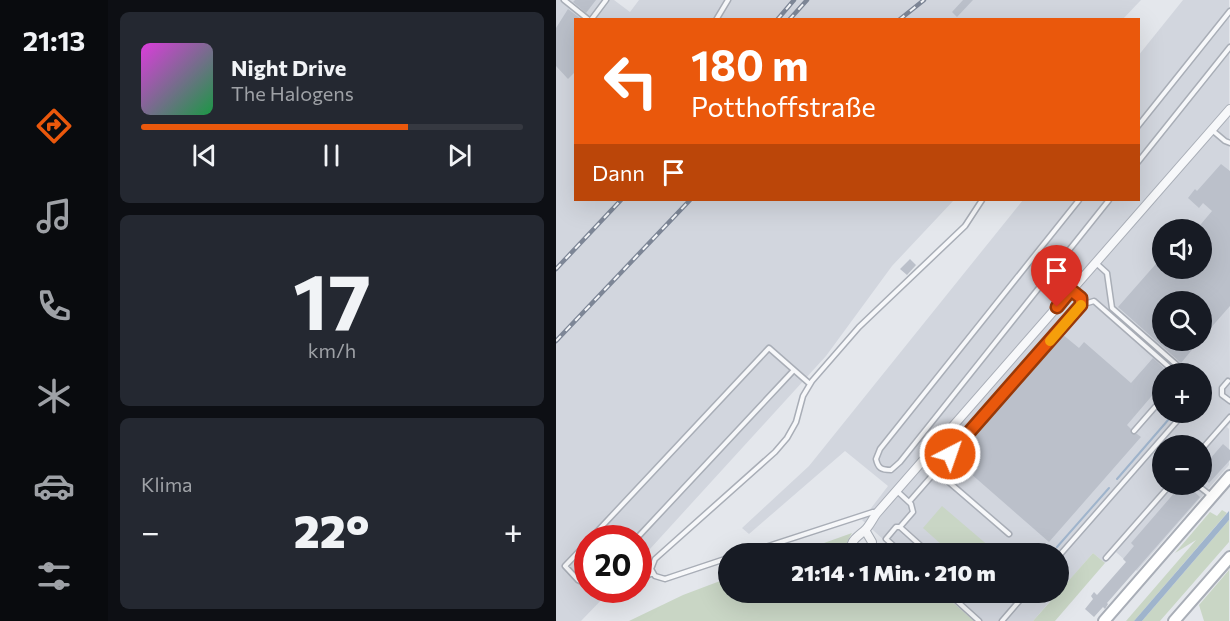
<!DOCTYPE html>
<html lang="de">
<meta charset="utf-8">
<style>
body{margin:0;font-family:Commissioner,sans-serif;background:#242831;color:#f1f3f6;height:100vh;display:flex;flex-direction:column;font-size:22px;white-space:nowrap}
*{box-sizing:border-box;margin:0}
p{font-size:20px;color:#9ea1a6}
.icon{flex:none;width:33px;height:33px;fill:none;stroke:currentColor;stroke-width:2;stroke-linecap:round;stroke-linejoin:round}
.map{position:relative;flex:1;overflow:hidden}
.side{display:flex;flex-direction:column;gap:12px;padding:12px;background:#0d0f14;width:448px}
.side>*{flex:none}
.banner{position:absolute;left:18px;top:18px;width:566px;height:183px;border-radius:0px;box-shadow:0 6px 24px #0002;background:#ea580c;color:#fff;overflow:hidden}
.tools{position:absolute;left:596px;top:219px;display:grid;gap:12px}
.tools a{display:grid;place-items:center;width:60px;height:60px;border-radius:50%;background:#171b24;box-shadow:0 6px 24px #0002;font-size:30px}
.speed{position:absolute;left:18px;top:525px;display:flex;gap:12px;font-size:30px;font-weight:700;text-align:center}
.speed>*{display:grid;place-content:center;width:78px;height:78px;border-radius:50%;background:#171b24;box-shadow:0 6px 24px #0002;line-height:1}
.speed .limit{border:9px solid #d22;background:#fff;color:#111}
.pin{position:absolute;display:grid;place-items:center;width:51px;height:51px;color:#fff;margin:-62px -26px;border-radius:50% 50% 50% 0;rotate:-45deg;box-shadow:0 0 6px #0007}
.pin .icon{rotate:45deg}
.me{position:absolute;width:66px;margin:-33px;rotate:41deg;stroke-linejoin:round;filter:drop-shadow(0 0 4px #0008)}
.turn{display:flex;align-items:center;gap:21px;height:126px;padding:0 18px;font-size:27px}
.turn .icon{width:78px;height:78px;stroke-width:2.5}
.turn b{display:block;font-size:42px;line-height:51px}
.then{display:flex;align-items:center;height:57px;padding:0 18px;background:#0003;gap:12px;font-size:22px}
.big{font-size:45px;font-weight:800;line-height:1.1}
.side .tile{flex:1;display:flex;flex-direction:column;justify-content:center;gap:9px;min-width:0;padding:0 21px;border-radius:9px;background:#242831}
.side .dial{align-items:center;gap:0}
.dial b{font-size:78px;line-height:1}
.song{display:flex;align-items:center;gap:18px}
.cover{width:72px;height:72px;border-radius:9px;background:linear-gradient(135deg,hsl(300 70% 55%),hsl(140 70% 35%))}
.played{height:6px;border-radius:3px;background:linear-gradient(90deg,#ea580c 70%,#363941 70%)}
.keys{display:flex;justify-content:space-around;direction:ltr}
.heat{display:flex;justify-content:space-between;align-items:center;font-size:33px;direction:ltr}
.trip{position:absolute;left:162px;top:543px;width:351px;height:60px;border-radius:30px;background:#171b24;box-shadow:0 6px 24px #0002;font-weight:800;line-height:60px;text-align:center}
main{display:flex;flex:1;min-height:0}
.dock{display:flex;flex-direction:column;width:108px;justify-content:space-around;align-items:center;background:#090b0e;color:#9ea1a6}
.dock .icon{width:42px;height:42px}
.dock .on{color:#ea580c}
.dock b{font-size:27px;color:#f1f3f6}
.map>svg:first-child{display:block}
</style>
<main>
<nav class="dock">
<b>21:13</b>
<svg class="icon on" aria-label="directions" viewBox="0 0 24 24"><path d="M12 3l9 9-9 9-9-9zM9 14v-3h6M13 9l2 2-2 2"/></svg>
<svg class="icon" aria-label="music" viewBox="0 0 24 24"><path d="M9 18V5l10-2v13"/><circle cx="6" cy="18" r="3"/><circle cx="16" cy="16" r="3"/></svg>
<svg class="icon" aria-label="phone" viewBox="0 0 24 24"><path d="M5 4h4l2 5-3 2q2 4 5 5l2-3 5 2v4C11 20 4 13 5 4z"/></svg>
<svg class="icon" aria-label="climate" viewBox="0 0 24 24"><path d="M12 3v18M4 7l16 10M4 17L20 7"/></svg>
<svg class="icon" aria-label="car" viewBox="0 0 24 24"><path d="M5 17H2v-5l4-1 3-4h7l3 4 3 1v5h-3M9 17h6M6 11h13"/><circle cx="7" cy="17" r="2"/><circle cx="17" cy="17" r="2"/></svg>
<svg class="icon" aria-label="filters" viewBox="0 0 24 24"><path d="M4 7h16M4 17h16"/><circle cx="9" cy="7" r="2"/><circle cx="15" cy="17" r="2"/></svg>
</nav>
<section class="side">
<div class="tile">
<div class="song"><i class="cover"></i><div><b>Night Drive</b><p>The Halogens</p></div></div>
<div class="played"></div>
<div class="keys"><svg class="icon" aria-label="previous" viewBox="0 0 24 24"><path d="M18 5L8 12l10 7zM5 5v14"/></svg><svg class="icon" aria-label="pause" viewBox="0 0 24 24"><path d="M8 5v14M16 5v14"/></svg><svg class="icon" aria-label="next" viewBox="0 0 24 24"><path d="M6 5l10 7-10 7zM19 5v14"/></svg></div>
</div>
<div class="tile dial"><b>17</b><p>km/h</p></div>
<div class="tile"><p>Klima</p>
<div class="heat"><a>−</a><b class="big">22°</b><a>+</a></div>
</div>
</section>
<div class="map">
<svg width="674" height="621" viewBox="0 0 674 621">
<rect width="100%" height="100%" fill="#e4e7ec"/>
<!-- built -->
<path fill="#d2d6de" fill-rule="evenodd" d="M0,0H58L74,12L83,0H585L566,20H20V200H398L336,266L270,356L83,561L82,538H32V590H55L25,621H0Z
M627,0H673L674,423L671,427L673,429V465L581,571L560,552L549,563L537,553L503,592L502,554L342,553L306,520L332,486L289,451L193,534L186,528L253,466L467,200H582V56ZM606,230H645V268H606ZM606,302H645V340H606ZM606,374H645V412H606ZM606,446H645V484H606Z
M386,592H502L477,621H418Z"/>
<!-- green -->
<path fill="#c9d6c5" d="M386,506L441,553H395L367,528Z
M666,510L671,513L578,621H570L640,540L619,553L654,512L661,516Z
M673,520V542L604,621H586Z
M296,533C292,540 288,546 291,553H240Z
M537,553L549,563L499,621H477Z
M673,570V621H648L643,605Z
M172,578V592L386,593L418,621H73L127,595Z"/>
<!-- water -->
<path fill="#9fb4cc" d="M673,511V520L586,621H578Z"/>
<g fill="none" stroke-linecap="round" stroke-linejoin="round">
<!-- stream -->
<path stroke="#9fb4cc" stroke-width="2" d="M561,479L619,412
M501,547L553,488"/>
</g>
<!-- building -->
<path fill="#bbc0ca" d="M19,0H40L30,13L17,2Z
M407,0H417L401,17L396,12Z
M12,9L25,19L20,20V71L12,79L0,66V28Z
M665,164L674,171V306L645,339V302H606V340H644L625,363L562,307L606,257V268H645V230H640L656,211L647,203L643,208L632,198L639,189L641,191Z
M354,259L360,265L351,275L344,269Z
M506,334L523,348L528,342L575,383L597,358L614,374H606V384L571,425L575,429L576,434H581L585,437L493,542L414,473L419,467L402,453Z
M667,444L674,450V460L653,483L645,476V469Z
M626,484H630L644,497L551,603L552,604L549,609L547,607L538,617L529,609L537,599L535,596L538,592L541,595L570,562L567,559L578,546L575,543Z"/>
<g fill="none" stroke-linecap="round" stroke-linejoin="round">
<defs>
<path id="lane" d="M8,0L33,20
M35,20L50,0
M160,20L172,0
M582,126L674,11
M656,130L669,141L674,143
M582,162L674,47
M523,200L324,449L320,459C322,468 325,470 335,470L344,462L553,200
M540,263L551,273L556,308L622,366
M525,305L538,301L621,374
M672,381L666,388V395L674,401
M578,431L606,399
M645,450L674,417
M380,471L453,534
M640,484L654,495
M341,491L355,504L357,512L344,527L374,554
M353,502L525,305V298L515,290
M344,527H340L330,539L347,554
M35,538L213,348L254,384
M81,538L238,370
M32,542L9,566L22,580L32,585
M188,554L317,512H320
M502,557L629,412
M172,558L109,579L99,576L95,569L99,559L219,452L231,438L240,422L247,396L256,381L303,327L409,226L426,200
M550,558L615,484
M82,581L96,573
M61,590H63
M391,592L423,621
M446,621L471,592"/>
<path id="street" d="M309,530L316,542L314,554
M297,554C291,541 302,537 310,529C314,525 317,518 321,513L674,109"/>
<path id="secondary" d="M548,621L674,476
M618,621L674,557"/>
</defs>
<!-- lane casing -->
<use href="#lane" stroke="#a9aeb7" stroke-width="7"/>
<!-- street casing -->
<use href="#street" stroke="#a9aeb7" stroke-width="10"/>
<!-- secondary casing -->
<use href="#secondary" stroke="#a9aeb7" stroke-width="14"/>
<!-- lane -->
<use href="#lane" stroke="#f7f8fa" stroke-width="4"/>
<!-- street -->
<use href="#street" stroke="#f7f8fa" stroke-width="8"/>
<!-- secondary -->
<use href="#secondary" stroke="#fff" stroke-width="10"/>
<defs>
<path id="rail" d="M221,20L238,0
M233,20L251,0
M343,20L368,0
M0,269L65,200
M0,341L134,200"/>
</defs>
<!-- rail casing -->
<use href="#rail" stroke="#7d8696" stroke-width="4.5"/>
<!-- rail -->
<use href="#rail" stroke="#f4f6f9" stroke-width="2" stroke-dasharray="7" stroke-linecap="butt"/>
</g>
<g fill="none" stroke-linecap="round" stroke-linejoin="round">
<defs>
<path id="route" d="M394,454L525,305V298L515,290L501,307"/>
</defs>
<!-- route casing -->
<use href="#route" stroke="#983908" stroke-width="15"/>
<!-- route -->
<use href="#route" stroke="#ea580c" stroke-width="10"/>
<!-- slow -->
<path stroke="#f59e0b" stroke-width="10" d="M494,341L525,305"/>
</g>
</svg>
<div class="tools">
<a><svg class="icon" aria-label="sound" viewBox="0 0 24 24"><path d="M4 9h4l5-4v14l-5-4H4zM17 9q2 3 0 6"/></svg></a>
<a><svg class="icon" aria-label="search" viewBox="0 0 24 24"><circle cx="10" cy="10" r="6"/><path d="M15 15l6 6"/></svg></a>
<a>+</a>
<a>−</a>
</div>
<div class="speed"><div class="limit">20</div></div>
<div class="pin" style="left:501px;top:307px;background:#d93025"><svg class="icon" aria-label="arrive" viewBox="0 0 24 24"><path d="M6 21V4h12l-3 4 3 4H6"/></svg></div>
<svg class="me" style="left:394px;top:454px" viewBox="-20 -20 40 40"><circle r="17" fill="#ea580c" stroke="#fff" stroke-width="3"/><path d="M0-11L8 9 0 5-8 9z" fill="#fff"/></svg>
<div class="trip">21:14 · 1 Min. · 210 m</div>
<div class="banner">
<div class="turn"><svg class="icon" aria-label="left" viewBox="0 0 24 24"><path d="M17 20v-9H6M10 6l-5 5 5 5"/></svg><div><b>180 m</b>Potthoffstraße</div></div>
<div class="then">Dann<svg class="icon" aria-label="arrive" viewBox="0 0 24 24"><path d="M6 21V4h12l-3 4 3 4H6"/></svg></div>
</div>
</div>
</main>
